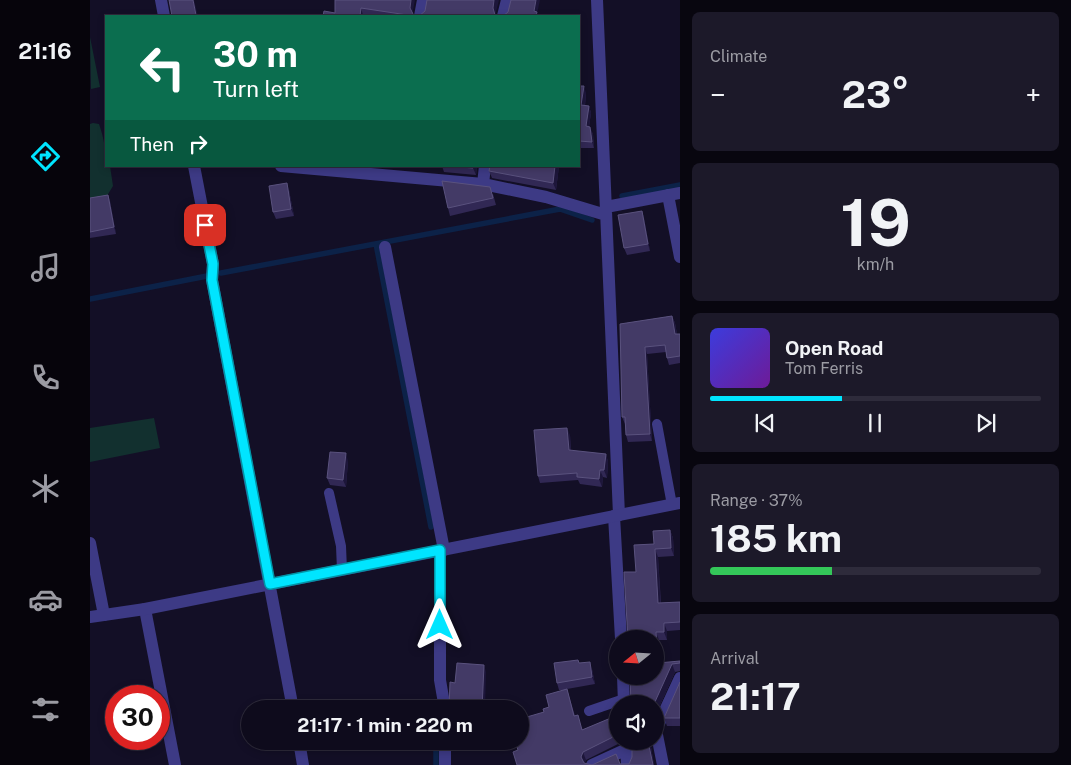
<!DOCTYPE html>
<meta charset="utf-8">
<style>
body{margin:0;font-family:"Public Sans",sans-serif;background:#1c1929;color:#f1f3f6;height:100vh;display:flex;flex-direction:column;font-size:19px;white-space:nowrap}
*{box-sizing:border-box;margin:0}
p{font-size:16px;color:#9b9ba3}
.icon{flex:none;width:28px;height:28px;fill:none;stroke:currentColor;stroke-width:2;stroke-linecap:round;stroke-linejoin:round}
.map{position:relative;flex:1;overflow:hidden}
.sheet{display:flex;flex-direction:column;gap:12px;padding:12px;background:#08060f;width:391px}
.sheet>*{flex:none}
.guide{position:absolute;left:15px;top:15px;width:475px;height:152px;border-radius:0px;box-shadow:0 2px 8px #0003,0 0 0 1px #2e2b3b;background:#0b6e4f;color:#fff;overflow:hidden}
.needle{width:32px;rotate:252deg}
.buttons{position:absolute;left:519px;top:630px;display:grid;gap:10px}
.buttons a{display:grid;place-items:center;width:55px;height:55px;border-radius:50%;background:#0e0b1c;box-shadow:0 2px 8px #0003,0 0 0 1px #2e2b3b;font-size:25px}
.speed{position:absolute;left:15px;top:685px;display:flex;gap:10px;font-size:25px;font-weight:700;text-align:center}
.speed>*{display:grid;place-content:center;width:65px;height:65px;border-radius:50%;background:#0e0b1c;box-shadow:0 2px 8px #0003,0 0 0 1px #2e2b3b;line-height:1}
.speed .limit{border:8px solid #d22;background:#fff;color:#111}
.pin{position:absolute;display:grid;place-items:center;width:42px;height:42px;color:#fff;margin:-21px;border-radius:10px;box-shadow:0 2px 8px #0006}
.me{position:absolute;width:55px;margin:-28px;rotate:0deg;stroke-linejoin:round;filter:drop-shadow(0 0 4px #0008)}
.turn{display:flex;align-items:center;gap:18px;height:105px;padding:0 25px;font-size:22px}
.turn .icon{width:65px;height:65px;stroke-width:2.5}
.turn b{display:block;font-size:35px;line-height:42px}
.then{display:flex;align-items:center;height:48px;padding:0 25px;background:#0003;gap:10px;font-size:19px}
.big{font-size:38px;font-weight:700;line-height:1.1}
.sheet .card{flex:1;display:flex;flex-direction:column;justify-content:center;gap:8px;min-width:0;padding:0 18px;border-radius:8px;background:#1c1929}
.sheet .dial{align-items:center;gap:0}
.dial b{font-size:65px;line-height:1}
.song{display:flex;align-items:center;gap:15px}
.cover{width:60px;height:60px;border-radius:8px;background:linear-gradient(135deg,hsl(240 70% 55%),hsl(280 70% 35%))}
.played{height:5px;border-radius:2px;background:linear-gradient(90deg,#00e5ff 40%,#2e2b3b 40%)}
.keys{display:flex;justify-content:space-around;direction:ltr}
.heat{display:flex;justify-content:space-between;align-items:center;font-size:28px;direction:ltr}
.charge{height:8px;border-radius:4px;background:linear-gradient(90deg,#34c759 37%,#2e2b3b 0)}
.trip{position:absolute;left:151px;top:700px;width:288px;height:50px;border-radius:25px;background:#0e0b1c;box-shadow:0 2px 8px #0003,0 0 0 1px #2e2b3b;font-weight:700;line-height:50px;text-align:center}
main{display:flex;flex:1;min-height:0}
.dock{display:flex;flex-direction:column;width:90px;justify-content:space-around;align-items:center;background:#06040b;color:#9b9ba3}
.dock .icon{width:35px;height:35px}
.dock .current{color:#00e5ff}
.dock b{font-size:22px;color:#f1f3f6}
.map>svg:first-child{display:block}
</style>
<main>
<nav class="dock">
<b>21:16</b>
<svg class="icon current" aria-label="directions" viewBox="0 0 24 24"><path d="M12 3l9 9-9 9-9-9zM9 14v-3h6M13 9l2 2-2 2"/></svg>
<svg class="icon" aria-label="music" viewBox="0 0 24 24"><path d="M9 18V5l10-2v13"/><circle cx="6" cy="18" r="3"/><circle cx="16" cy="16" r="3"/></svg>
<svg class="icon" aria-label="phone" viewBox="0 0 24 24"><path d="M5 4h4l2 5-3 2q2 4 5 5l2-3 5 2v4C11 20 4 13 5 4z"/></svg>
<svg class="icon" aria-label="climate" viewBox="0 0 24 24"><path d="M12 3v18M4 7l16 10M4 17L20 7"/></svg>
<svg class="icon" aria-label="car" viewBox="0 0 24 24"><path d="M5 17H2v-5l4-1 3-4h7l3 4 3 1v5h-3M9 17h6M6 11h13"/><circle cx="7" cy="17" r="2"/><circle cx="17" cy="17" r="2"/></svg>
<svg class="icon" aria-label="filters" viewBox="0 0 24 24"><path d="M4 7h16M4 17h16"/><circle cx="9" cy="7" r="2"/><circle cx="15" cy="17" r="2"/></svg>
</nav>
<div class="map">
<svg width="590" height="765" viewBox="0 0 590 765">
<rect width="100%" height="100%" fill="#130f26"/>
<!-- green -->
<path fill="#12302f" d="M0,37L10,87L1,89Z
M3,123L9,124C14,138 16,151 16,166H20L23,186L15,199L0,202V124Z
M64,418L70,448L0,462V428Z"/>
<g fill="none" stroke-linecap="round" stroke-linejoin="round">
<!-- stream -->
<path stroke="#0c2248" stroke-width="5.5" d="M532,196L590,185
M286,244L341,527
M131,273L470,209L502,220
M0,299L117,276
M345,703V709
M346,741V765"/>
<!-- service -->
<path stroke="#3d3a85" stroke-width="10" d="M567,424L582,505
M239,493L251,546L252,570
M499,711L534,699"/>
<!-- minor -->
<path stroke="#3d3a85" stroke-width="12" d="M71,0L74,16
M507,0L529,515
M330,16L333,0
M413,16L417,0
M104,166L123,264L122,280L203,709
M191,166L393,184L456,197L516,215
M393,184L395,166
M578,195L590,257
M516,207L590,193
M295,247L354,550
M524,516L531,639
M0,543L14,615
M350,551V680L355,709
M55,609L85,765
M533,676L534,704
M209,741L213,765
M355,741V765
M536,743L537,765
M502,765L537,749
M573,765L566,730L590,678"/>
<!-- tertiary -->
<path stroke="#3d3a85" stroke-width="12" d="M0,617L55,609L590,503"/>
</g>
<!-- wall -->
<path fill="#312854" d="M245,0L322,13L324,16H280L245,13Z
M489,86L496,93L495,106H499L501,113L499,127L503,134L504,148H489Z
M352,166H387L386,175L354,172Z
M469,166L466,190L402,178L399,171Z
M199,190L204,216L186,219L183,212Z
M403,194L406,205L360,216L358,208Z
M18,195L20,201L26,234L0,238V198Z
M552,211L554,218L560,251L537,255L534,248Z
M582,316L585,323L587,334H590V363L579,365L577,358L576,352L557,354L562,441L538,442L536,435L535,424L532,417L530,324Z
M480,435L481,451L516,454L518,462L517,478L513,477L512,487L490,484L488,480L450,483L448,476Z
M258,461L256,487L240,485L237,478Z
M580,530L583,538L584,556L568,557L571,603L590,602V630L577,631V640H569L571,663L590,661V671L585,672L565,716V704L546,572L564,544Z
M489,663L502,669L505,684L477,689L485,716L493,730L528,715V744L496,760L494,763L502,765L539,764L542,757L545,741H560L564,765H427L428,750L454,712L459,707L473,690H469L467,683Z
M590,682V726H577L574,718Z"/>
<!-- shaded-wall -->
<path fill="#1d163a" d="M103,0H104L108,16H107Z
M321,0H325L322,15L320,8Z
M404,0H409L405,16L403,8Z
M446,0H450L447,14L448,16H446L444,11Z
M271,8L273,15V16H270Z
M494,86L496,93L494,112L491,105Z
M499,106L501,113L498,133L496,126Z
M500,127L503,134L504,148L502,142Z
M384,166H387L386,175L383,168Z
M465,166H469L466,190L463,183Z
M197,183L199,190L204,216L201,209Z
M18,195L20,201L26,234L24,227Z
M552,211L554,218L560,251L558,244Z
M582,316L585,323L588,341L585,334Z
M555,347L557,354L562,441L560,434Z
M477,428L480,435L481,458L479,450Z
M256,453L258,461L256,487L253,480Z
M516,454L518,462L517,478L514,470Z
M510,470L513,477L512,487L509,479Z
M580,530L583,538L584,556L581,548Z
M565,549L568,557L571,611L568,603Z
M574,623L577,631V640L574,632Z
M566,632L569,640L571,671L568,663Z
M500,662L502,669L505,684L502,677Z
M582,664L585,672L565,716V704H564Z
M394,665L396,672L395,709H392Z
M528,730V744L525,736L526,732Z
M558,741H560L564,765H563Z
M493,752L496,760L494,765L491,757Z"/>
<!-- building -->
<path fill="#433a66" stroke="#5a527e" d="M79,0H103L106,15L101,16H82Z
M245,0H321L320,8L324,16L271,8L270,16H233L234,11L245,13Z
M337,0H404L403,8L405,15L410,16H329L335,11Z
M421,0H446L444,11L447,12L446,16H413L418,12Z
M489,86H494L491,105L499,106L496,126L500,127L502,142L489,141Z
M359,166H384L383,168Z
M400,166H465L463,183L399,171Z
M352,181L400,187L403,198L358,208Z
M197,183L201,209L183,212L179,186Z
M18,195L24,227L0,232V198Z
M552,211L558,244L534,248L528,215Z
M582,316L585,334H590V356L577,358L575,345L555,347L560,434L536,435L535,417H532L530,324Z
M477,428L479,450L516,454L514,470H510L509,479L487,477V473L448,476L444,430Z
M240,452L256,453L253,480L237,478Z
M580,530L581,548L565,549L568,603L590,602V622L574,623V632H566L568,663L590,661V663L582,664L564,704H541L540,676H565V639H538L534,572H546L544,545L564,544L563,531Z
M488,660L489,663L500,662L502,677L467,683L464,663Z
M367,663L394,665L392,709H359L360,682L365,683Z
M590,682V718H574Z
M477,689L484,716L488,715L492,730L528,715V730L526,732L525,736L493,752L491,757L494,763L502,765L526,754L530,764H539L542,757V742L545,741H558L563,765H427L423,752L428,750L425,741H430V719L454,712L453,709L459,707L456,695Z"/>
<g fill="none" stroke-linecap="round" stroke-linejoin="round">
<defs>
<path id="route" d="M115,225L123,264L122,280L180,584L350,550V625"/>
</defs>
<!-- route casing -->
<use href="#route" stroke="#0095a6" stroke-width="12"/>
<!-- route -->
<use href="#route" stroke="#00e5ff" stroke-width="9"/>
</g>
</svg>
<div class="buttons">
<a><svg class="needle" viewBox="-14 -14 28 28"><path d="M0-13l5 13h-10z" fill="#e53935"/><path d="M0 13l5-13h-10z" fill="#9b9ba3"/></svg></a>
<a><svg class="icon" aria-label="sound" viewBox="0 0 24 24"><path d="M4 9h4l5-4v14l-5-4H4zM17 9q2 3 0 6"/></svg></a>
</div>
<div class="speed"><div class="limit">30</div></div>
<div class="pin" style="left:115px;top:225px;background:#d93025"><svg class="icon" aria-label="arrive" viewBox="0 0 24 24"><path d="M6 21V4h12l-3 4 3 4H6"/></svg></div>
<svg class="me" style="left:350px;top:625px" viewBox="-20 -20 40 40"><path d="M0-17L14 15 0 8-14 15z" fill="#00e5ff" stroke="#fff" stroke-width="4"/></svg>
<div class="trip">21:17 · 1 min · 220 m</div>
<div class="guide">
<div class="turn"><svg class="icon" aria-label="left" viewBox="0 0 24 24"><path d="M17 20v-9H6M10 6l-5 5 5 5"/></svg><div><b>30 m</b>Turn left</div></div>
<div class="then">Then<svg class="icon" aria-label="right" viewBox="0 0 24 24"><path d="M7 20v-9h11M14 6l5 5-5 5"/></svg></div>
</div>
</div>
<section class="sheet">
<div class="card"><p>Climate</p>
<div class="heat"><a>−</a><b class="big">23°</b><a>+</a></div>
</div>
<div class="card dial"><b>19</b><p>km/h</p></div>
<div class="card">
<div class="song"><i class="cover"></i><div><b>Open Road</b><p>Tom Ferris</p></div></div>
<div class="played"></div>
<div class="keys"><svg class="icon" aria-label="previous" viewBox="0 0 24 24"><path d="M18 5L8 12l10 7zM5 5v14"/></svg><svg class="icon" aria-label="pause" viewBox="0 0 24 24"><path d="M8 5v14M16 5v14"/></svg><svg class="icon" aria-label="next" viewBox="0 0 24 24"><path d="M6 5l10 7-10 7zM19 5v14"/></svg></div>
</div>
<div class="card"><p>Range · 37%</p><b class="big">185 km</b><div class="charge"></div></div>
<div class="card"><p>Arrival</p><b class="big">21:17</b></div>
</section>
</main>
